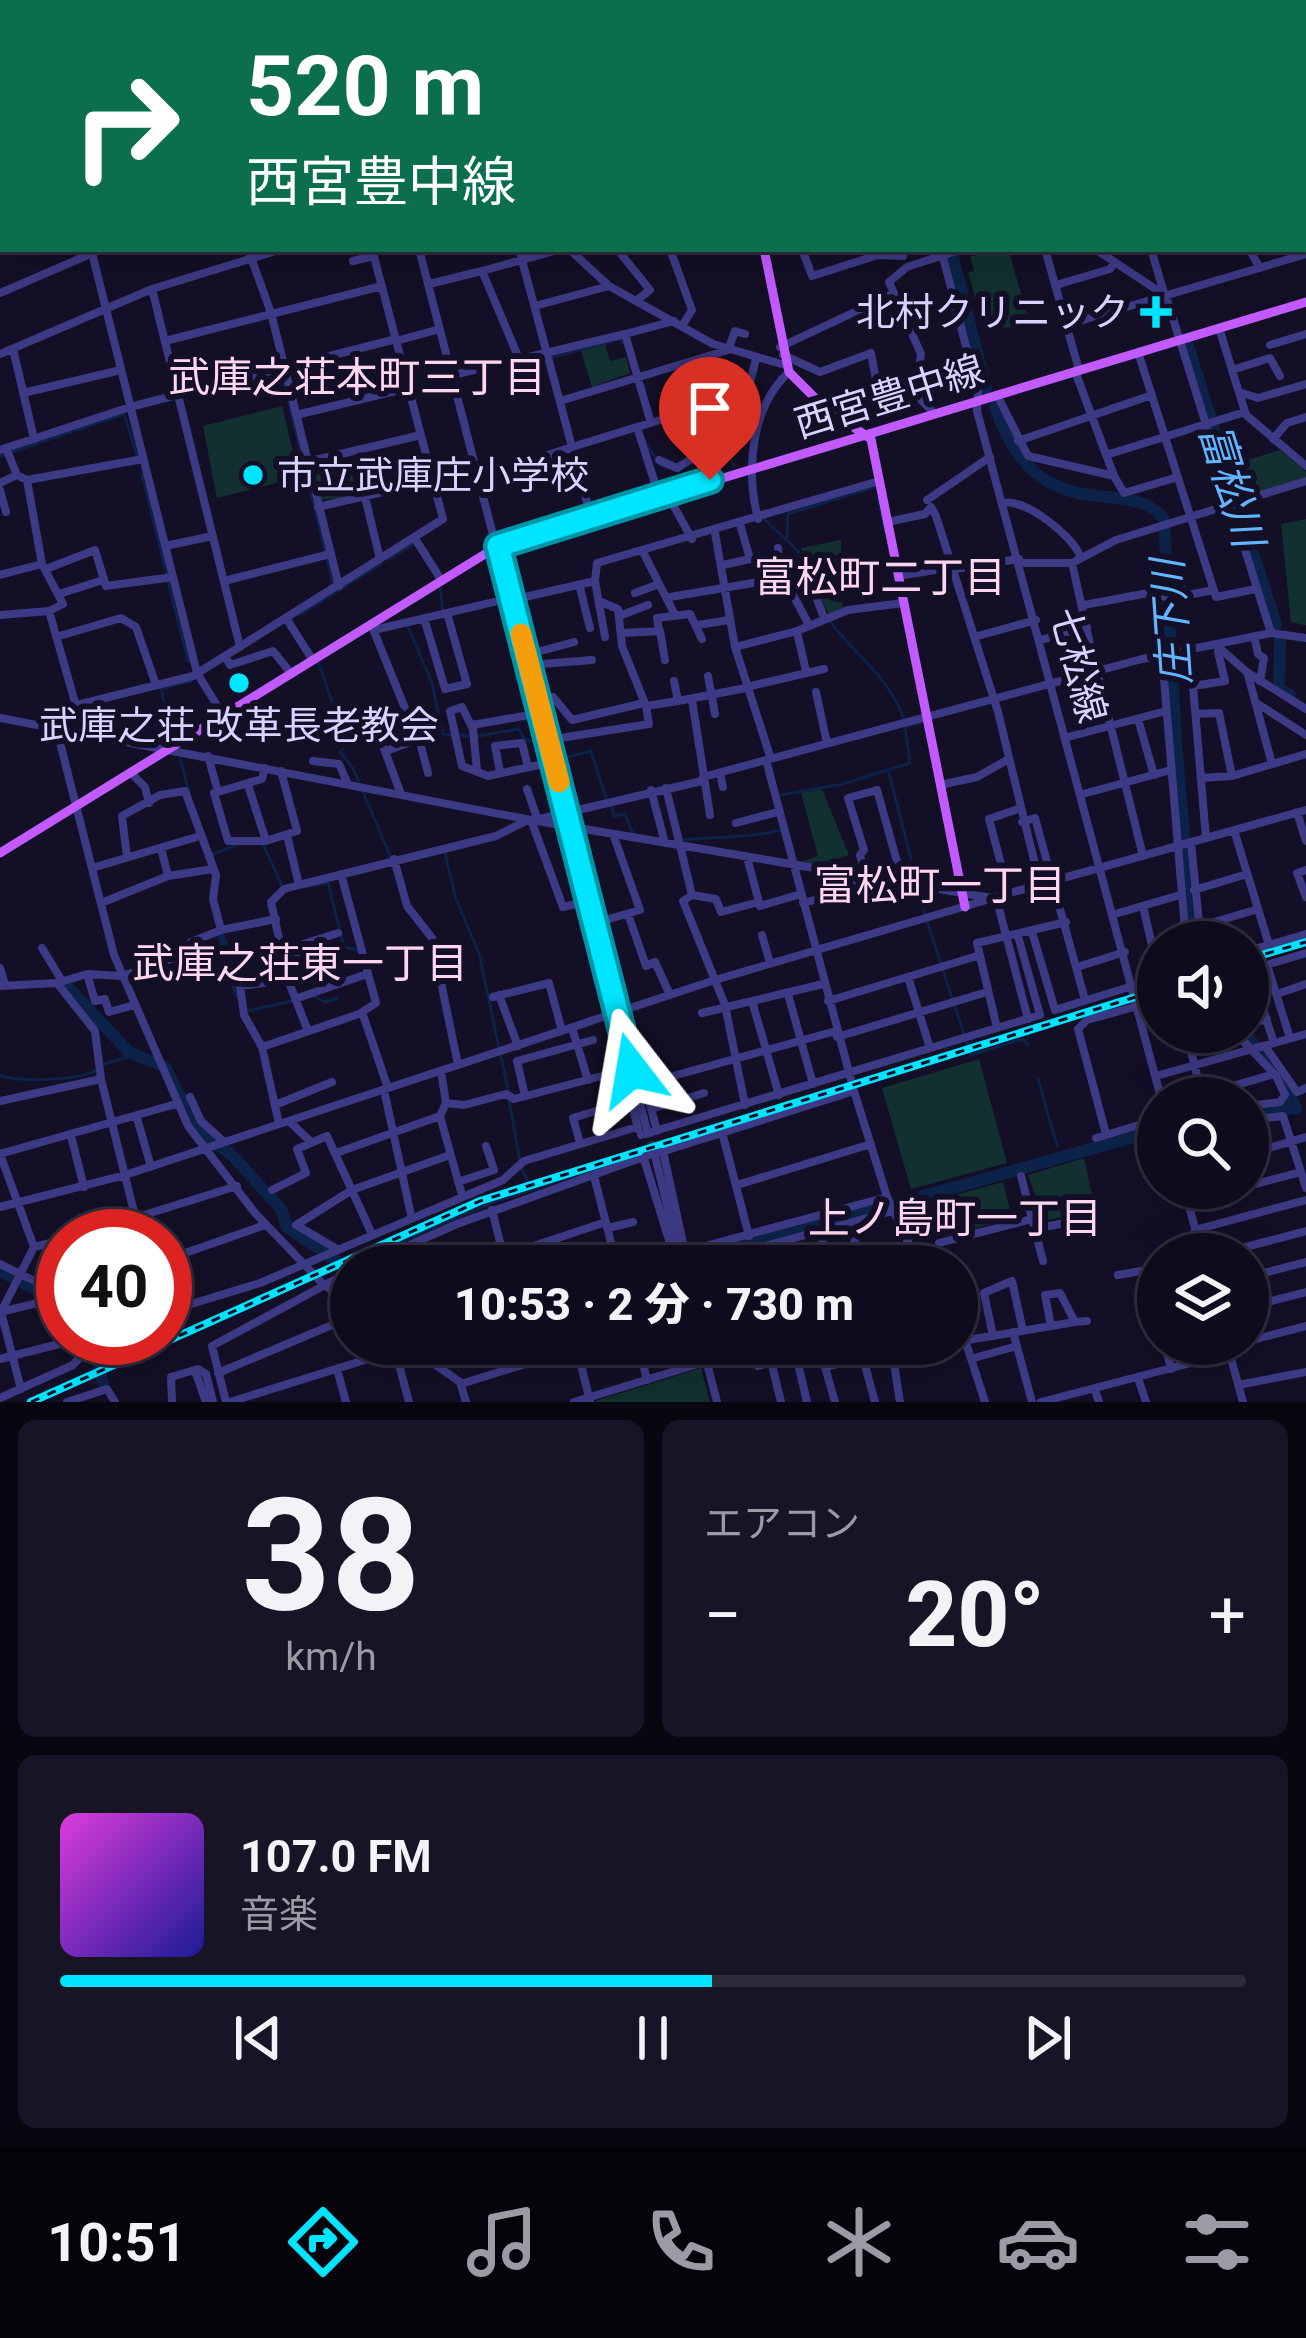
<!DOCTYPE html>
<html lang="ja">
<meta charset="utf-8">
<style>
body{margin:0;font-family:Roboto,"Noto Sans JP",sans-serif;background:#171425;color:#f1f3f6;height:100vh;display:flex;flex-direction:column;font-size:45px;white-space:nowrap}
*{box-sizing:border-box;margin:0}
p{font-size:39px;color:#9b9ba3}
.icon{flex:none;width:66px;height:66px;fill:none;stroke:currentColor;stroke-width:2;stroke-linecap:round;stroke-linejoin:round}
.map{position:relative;height:1402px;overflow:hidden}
.panel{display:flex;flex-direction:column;gap:18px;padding:18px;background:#08060f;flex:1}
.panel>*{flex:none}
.banner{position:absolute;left:0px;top:0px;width:1308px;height:252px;box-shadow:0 12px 48px #0002,0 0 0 3px #2e2b3b;background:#0b6e4f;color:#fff;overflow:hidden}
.tools{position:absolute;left:1137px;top:921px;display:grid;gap:24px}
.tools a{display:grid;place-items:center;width:132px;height:132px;border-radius:50%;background:#0e0b1c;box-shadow:0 12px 48px #0002,0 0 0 3px #2e2b3b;font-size:60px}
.speed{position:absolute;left:36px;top:1209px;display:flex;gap:24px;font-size:60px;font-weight:700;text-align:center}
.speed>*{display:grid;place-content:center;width:156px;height:156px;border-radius:50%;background:#0e0b1c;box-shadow:0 12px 48px #0002,0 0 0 3px #2e2b3b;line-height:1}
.speed .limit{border:18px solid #d22;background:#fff;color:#111}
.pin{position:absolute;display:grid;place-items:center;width:102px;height:102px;color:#fff;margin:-123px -51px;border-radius:50% 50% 50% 0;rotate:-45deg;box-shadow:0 0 12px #0007}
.pin .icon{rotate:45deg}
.me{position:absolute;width:132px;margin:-66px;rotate:346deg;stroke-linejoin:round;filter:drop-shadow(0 0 9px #0008)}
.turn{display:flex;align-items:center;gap:42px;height:252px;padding:0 48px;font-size:54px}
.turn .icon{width:156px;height:156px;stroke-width:2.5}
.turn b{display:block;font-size:84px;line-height:102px}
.big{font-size:90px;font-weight:800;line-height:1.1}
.panel .tile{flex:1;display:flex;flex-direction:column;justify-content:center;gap:18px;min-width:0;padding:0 42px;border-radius:18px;background:#171425}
.panel .dial{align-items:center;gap:0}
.dial b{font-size:156px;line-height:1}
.song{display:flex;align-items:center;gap:36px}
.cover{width:144px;height:144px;border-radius:18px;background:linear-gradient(135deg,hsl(300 70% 55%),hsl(240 70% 35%))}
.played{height:12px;border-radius:6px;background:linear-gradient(90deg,#00e5ff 55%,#2e2b3b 55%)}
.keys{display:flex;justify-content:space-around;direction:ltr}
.heat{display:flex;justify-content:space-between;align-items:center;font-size:66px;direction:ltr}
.panel .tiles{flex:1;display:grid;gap:18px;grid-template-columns:1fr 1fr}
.tile:last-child{grid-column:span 2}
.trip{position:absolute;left:330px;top:1245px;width:648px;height:120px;border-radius:60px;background:#0e0b1c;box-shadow:0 12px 48px #0002,0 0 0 3px #2e2b3b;font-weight:800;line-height:120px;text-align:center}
.menu{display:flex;height:192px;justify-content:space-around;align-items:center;background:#06040b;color:#9b9ba3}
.menu .icon{width:84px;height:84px}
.menu .current{color:#00e5ff}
.menu b{font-size:54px;color:#f1f3f6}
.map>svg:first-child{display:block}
</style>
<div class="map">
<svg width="1306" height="1402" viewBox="0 0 1306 1402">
<rect width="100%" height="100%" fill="#130f26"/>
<!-- green -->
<path fill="#12302f" d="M993,249H1008L1027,314C1013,336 1004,323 984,328L968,273L974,271L970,257Z
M605,344L610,361L626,357L630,373L592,387L581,351Z
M282,406L299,477L217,498L203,426Z
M1280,450L1306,472V478L1238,499L1228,466Z
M350,467L357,496L321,500L315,475Z
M1306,519V625H1304L1291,622L1281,524Z
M841,540L842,575L830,579L835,602H842L843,609L828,614L801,548Z
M822,789L849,855L816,866L800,862L818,856L801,793Z
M979,1059L1007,1163L911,1189L882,1088Z
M1084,1158L1095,1209L1044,1221L1028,1175Z
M1003,1182L1012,1219L941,1237L932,1201Z
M701,1368L710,1402H596L595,1401Z"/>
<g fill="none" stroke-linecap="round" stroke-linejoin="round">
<!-- stream -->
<path stroke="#0c2248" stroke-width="3" d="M553,357L620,339L624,344
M698,363L710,402
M282,375L333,583
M713,408L725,453
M644,440L660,465L679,471
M0,456L124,414L137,455
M692,463L725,453L734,466
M142,474L167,575
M878,498L885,532
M763,518L800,553L818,595
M787,540L788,514L875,487
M862,555H855L858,561L862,557
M389,559L414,544
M168,582L188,661
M440,587L443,611
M299,615L381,564
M829,620C853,654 892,678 904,721
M408,627L432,683L443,734L469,736
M319,664L347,745L340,752L353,768L391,858
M223,721L229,730L249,729
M172,735L161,689L191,681
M478,736L519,729L524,739L540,743
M179,755L189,792
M560,759L591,751L606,798
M889,773L925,914
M781,795L843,784L910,763L905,727L922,722
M612,806L614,816L625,814L633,834
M684,840C720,836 745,839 780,830
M263,844L283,888
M445,853L456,899L479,953L508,1090
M211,855L236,845
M308,886L328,883L344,947L361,951
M927,922L941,963
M943,971L964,1034
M312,995L325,1002L338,998
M248,1011L292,1001
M967,1042L971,1055L1023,1039L1028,1045
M104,1064L138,1054
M0,1076C22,1082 77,1081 97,1070
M1038,1079L1057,1146
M509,1100L521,1167L532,1189
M1059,1155L1060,1158
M345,1266L494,1202L635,1156"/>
<!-- canal -->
<path stroke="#0c2248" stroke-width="8" d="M220,932L238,994"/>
<!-- river -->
<path stroke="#0c2248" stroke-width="12" d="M411,0V3
M994,3L995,0
M951,249L986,389
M1188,346L1276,625
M995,407C1039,536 1129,472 1164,519L1176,744L1194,942
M1280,637L1279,689L1290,695
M65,984L129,1052L165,1067L198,1131L231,1154L281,1209L287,1227L351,1271
M1243,1032L1284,1077L1296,1109
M1248,1113L1292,1108
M655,1266L778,1237L1158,1130
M0,1271L49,1296
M91,1338L103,1383"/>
<!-- minor-tunnel -->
<path stroke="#312d47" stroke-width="8" stroke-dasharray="8 4" stroke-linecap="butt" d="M647,1130L655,1156"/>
<!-- minor -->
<path stroke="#3d3a85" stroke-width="8" d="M94,0L95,3
M177,0V3
M216,0L217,3
M256,0L257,3
M306,0L307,3
M354,0L355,3
M404,0L405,3
M563,0V3
M677,0L678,3
M877,0V3
M975,0V3
M1071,0L1072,3
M1106,0L1107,3
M1121,1V3
M123,3L135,0
M420,3L427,0
M533,3L534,0
M594,3V0
M932,3L944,0
M1132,3L1139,0
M1186,3L1193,0
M1305,13H1306
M0,14L3,16
M1305,48H1306
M1305,90L1306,89
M0,138L3,137
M1305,158L1306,157
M1305,166L1306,169
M0,192L3,191
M91,249L197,673L223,715
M248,249L271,313L339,586
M419,249L647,1130
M519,249L572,447L637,427L659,496
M569,249L609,286
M617,249L650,290L637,300
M670,249L692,310L682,326
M802,249L812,276L878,255L903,256
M941,249L978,393L977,411L1161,1098
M1045,249L1079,370
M1095,249L1166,296L1271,633
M1151,249L1164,293
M1249,249L1260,268
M0,250L4,249
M353,261L374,256
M429,284L482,271
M1056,285L1110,269L1115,262
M152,289L240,647
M0,293L102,249
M535,306L609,286L713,344L785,365
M1066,325L1306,254
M1219,328L1246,415L1306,466
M625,334L674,321
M165,341L382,286
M396,341L440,329
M1270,345L1306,334
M780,347L893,294
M13,349L34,439
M1138,352L1216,597L1256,589
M0,354L152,289L282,249
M783,355L820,372L871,353L876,380L922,390L921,400L935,414
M520,361L482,271L561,249
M1232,370L1270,358L1280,376
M1075,371L1114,476
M453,375L625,334L651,423
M916,389L921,354L889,282L907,267L962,249
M1239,392L1258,398L1306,384
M23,393L121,370
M997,395L1028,456L1114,476L1124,493L1178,477
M560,401L728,350L735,331L745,334
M296,415L408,388
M637,427L747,394L756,359
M1273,439L1287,423L1306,417
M1018,441L1152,395
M6,448L17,475L27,480L42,564L63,604L49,611L76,706L57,716L56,727L114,955L188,1126L255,1213L323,1284L351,1304
M0,450L130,407L396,339
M1106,455L1245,412
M659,460L677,468L693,458
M307,462L421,435
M480,477L572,447L591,517
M27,480L143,459
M0,483L17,475
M0,490L6,512
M667,494L692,539
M365,497L380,559
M927,500L990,457
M1003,503C1025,498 1073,536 1080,556
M318,507L478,470
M758,519C746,471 750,408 789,372
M887,522L925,514L931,507L936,516L998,712L1040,885
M715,533L735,647L770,756
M414,537L440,578
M165,546L213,536
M778,548L782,595L792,593L809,625
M643,552L675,615
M1020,563H1072L1116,540L1306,481
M1072,563L1096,671
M723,565L750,559L740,524
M46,569L95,550L106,586L173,577
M955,569L1019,559
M0,575L42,564
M898,576L954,567
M1178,576L1184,596
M224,581L330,554
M595,581L605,637
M580,588L590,628
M635,593L659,584
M59,594L103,580
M670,597L765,581L794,584
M817,599L824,618
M512,600L595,581L597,563L879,481
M601,602L618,609L622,646L646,706
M1084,605L1148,593L1172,598L1214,590
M0,615L49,611
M619,616L648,605
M286,618L312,659
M424,618L445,689L467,684L447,613
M698,625L729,620
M373,629L415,733
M374,630L511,598
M659,631L657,618L690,614L702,639
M797,632L806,671
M622,633L660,631L665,660
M56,637L121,618L136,627L156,685
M974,637L1036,620
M1041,640L1087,627
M1255,640L1258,654L1264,658L1260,681
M1216,645L1248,673L1306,709
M735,647L797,631L848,610L903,603
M1184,651L1193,686L1206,838
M526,655L574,642
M1162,655L1186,942
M225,656L230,665L273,651L290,672
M529,665L592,660
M1097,671L1143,856
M1248,675L1272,764
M708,676L715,714
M1193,686L1225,681L1218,652
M746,687L824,669
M816,692L827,743
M692,700L710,815
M538,701L553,697L572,720L644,703
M678,701L746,688
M1258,704L1306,735
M77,705L193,676L443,519L372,249
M1196,714L1219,713L1232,776
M0,718L531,820L992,898L1306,810
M1138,719L1154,775
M472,725L541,713
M1068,737L1166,711
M548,740L649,724L646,706L678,701L674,681
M383,746L401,794
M386,751L419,739L428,773
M208,756L217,788
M766,760L854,1091
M313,761L339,764L347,782
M265,768L262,779L214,793L228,841H266L297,831L281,771
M477,771L473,729L462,707L450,711L462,766L488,776L553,762
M130,772L145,787L149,803
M500,772L495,746L522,743L528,767
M720,773L723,787
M703,777L1142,659L1271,633L1306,638
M1201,778L1232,776L1306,754
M248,785L266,841
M940,785L977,777L1007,760
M666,788L692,895L683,901L725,1005L745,1105
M527,789L537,818
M651,790L665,843
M1083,794L1171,770
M1297,812L1306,841
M531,820L563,907L589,901
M535,820L702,781
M1022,822L1035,818L1085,1000
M736,823L778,812
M1234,830L1269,945
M287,835L299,885L496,836L528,820
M1191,843L1201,942
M161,848L168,876
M127,857L122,816L160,795L185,791L216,875L213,899L221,930
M747,857L760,906L801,894
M394,859L407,906L432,938L458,1065
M92,868L200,836
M1306,870L1297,873L1306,897
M341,874L376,1003L362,1012L388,1088
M866,877L860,855L864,850L848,798L877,790L903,883
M299,885L284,889L271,902L288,980L308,1031
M1194,890L1247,874
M1009,894L989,819L1018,809
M692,895L716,899L721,912L759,902
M996,897L1028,1019
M101,903L168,876L213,869
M803,903L856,889L852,874
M1143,906L1158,972
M628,914L646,966L655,962L670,995
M1115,914L1180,895
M595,923L640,910L613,834
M1198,927L1258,909
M1032,932L1055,1010L1158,978
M762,935L770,963
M42,948L62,981
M1248,951L1306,934
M284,962L300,958L297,946L338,933
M1267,965L1290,1038
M1077,967L1125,952
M0,968L5,985
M1250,970L1274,1043
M1250,970L1306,953
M87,974L95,1001L105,999L109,1012L134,1005
M908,977L930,1048
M57,983L95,1031L101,1079L140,1236
M0,986L57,983L87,974L123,976L173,958L191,942L221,930L276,919
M788,994L813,1084
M1277,994L1306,984
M499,995L518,1046
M493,997L549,983L562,1031
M295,999L367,974
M752,1001L779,1095
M828,1001L977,956
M1138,1004L1158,998
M702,1013L823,984
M1248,1025L1267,1019
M572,1028L588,1080
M997,1028L977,943L1066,922
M1186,1032L1202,1095
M1235,1032L1276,1076L1285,1095L1280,1102L1248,1106
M837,1037L987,992
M1265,1046L1297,1092L1306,1088
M262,1047L244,1015L240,986L288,980
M441,1071L446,1103L440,1116L462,1195
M1156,1076L1306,1034
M644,1084L836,1031
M384,1090L411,1215
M1202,1095L1274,1074
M525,1096L517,1061L593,1040
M190,1097L201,1121L224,1142
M0,1101L101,1079
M446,1103L464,1105L506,1094L514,1099L625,1070
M275,1105L332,1082
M651,1109L704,1093
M137,1118L151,1167
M1248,1120L1283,1116L1306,1188
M290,1122L311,1142
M279,1124L262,1047L362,1013
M638,1129L613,1025L617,1012L628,1021L657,1131
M655,1131L1040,1015L1018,936
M722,1132L749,1236
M1106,1134L1078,1029L1087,1020L1138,1006
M71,1136L84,1187
M1096,1138L1158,1119
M580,1143L573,1118L632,1100
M663,1151L688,1266
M661,1152L854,1091L887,1197L919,1266
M336,1153L440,1116
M1248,1154L1306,1137
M655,1156L682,1266
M644,1159L677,1266
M594,1176L617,1266
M1021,1176L1043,1261
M458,1182L494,1170L486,1146
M737,1185L871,1144
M1248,1186L1301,1172
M1184,1188L1202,1254
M272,1190L306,1173L297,1149L327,1136L371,1232
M1187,1202L1239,1188
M0,1207L125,1175L715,980L990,899
M492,1210L506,1266
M851,1224L860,1266
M608,1228L633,1222
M1035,1229L1094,1217
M1195,1230L1306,1200
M820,1233L830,1266
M77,1236L237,1186
M939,1243L1032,1219
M34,1247L0,1154L176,1104
M337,1249L296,1225L352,1190L450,1155
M687,1251L887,1197
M1219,1254L1306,1231
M593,1257L596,1266
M165,1260L265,1225
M0,1264L63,1295
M362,1266L457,1224L646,1156
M473,1266L606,1222
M623,1266L672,1255
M692,1266L893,1211
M869,1266L915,1254
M1118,1275L1158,1268
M1248,1277L1306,1262
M1155,1287L1158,1307
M1248,1307L1306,1292
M0,1312L62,1297
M165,1312L260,1283L503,1180L524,1161L637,1127
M957,1315L985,1402
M1075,1322L1087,1321
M1013,1332L1032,1402
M993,1336L984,1293L1012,1281L1023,1331
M968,1340L1075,1322L1060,1293L1045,1295L1051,1326
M1248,1341L1306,1326
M638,1344L647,1380
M702,1344L717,1402
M891,1344L900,1402
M1165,1344L1171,1369
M1227,1344L1243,1402
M576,1345L590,1401
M410,1347L460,1382L466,1402
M395,1350L409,1402
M863,1358L875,1402
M974,1358L1017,1346
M0,1359L83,1338
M858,1359L892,1350
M771,1361L781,1402
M337,1369L346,1402
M195,1371L206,1402
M218,1373L351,1317
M1138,1378L1146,1402
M461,1384L576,1348
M1238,1385L1306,1372
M21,1389L1,1312L34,1247L63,1240
M1095,1390L1099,1402
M0,1398L73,1365L97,1338
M67,1402L107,1389L115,1402
M172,1402L171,1377L198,1369L206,1374L213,1402
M226,1402L212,1346L351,1271
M230,1402L416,1344
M574,1402L753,1347L758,1366L796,1355L807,1402
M835,1402L825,1367L857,1359L853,1344
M1041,1402L1229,1353"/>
<!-- major -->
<path stroke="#c25bff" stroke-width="9" d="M732,3L733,0
M764,249L789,372L825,408L871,439L965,907
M0,853L498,546L1306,302"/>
<defs>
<path id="rail" d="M1248,959L1306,942
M31,1402L480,1201L1158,990"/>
</defs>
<!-- rail casing -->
<use href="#rail" stroke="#00e5ff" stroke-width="8"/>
<!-- rail -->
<use href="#rail" stroke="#130f26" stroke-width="3" stroke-dasharray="9" stroke-linecap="butt"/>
<!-- minor-bridge -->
<path stroke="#3d3a85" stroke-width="8" d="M641,1135L655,1131
M646,1156L661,1152"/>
</g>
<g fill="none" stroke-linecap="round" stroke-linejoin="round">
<defs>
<path id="route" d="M632,1070L498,546L710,480"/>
</defs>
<!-- route casing -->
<use href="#route" stroke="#0095a6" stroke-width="30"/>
<!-- route -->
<use href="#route" stroke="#00e5ff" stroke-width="21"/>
<!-- slow -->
<path stroke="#f59e0b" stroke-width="21" d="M521,634L559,782"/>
</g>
<!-- markers -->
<g fill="#00e5ff" stroke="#130f26" stroke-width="4.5">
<path d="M1150 294h12v12h12v12h-12v12h-12v-12h-12v-12h12z"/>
<circle cx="253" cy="475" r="12"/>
<circle cx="239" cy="683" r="12"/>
</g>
<g text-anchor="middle" stroke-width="12" stroke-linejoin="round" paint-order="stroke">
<!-- poi labels -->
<g font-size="39" fill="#d9d4ff" stroke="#130f26" text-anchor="end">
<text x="1129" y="326">北村クリニック</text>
<text x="277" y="489" text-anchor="start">市立武庫庄小学校</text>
<text x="239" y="739" text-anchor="middle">武庫之荘 改革長老教会</text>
</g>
<!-- street labels -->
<g font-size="39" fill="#d9d4ff" stroke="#130f26">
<text transform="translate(889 396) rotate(-17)" y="14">西宮豊中線</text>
<text transform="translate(1079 665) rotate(75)" y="14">七松線</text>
</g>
<!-- neighbourhood labels -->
<g font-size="42" fill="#ffd6f0" stroke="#130f26">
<text x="357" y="392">武庫之荘本町三丁目</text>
<text x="880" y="592">富松町二丁目</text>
<text x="940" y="900">富松町一丁目</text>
<text x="300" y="978">武庫之荘東一丁目</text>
<text x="955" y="1233">上ノ島町一丁目</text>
</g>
<!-- water labels -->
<g font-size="42" font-style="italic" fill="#62b6ff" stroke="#130f26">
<text transform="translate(1232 485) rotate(73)" y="15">富松川</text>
<text transform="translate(1171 622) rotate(-94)" y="15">庄下川</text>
</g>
</g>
</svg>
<div class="tools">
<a><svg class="icon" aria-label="sound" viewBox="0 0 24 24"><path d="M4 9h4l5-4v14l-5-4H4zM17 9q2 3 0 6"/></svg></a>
<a><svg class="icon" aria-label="search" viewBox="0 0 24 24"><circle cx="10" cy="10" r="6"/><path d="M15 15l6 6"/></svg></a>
<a><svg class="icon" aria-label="layers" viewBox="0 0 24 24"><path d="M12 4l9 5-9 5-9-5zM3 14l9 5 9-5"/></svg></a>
</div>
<div class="speed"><div class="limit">40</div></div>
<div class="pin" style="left:710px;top:480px;background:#d93025"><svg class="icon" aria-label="arrive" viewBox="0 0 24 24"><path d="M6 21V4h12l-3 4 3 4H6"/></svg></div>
<svg class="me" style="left:632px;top:1070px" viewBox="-20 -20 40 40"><path d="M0-17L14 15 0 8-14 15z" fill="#00e5ff" stroke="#fff" stroke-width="4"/></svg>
<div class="trip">10:53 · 2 分 · 730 m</div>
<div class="banner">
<div class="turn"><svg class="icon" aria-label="right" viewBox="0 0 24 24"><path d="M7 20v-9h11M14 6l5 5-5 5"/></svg><div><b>520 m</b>西宮豊中線</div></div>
</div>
</div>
<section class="panel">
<div class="tiles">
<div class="tile dial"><b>38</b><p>km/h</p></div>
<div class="tile"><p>エアコン</p>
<div class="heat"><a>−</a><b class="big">20°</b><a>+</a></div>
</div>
<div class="tile">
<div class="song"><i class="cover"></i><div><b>107.0 FM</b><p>音楽</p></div></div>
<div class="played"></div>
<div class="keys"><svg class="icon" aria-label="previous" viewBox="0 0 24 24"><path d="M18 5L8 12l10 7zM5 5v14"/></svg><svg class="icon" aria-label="pause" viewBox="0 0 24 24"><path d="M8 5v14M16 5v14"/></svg><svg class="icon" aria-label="next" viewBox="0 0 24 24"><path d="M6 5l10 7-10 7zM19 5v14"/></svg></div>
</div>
</div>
</section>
<nav class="menu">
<b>10:51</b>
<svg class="icon current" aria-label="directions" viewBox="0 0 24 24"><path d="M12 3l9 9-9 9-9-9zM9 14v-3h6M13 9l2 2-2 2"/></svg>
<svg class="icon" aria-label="music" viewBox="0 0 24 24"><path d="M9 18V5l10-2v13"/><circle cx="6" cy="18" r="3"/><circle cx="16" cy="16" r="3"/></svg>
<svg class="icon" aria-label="phone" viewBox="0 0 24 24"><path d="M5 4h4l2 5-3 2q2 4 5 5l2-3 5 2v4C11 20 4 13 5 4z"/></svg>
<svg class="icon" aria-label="climate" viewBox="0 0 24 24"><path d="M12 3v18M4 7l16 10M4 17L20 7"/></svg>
<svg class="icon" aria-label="car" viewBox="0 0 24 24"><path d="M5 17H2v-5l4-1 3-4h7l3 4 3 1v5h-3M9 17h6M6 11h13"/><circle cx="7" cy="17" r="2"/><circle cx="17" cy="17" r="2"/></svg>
<svg class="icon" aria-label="filters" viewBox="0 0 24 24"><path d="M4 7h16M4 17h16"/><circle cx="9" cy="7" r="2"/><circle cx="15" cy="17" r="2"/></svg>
</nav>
